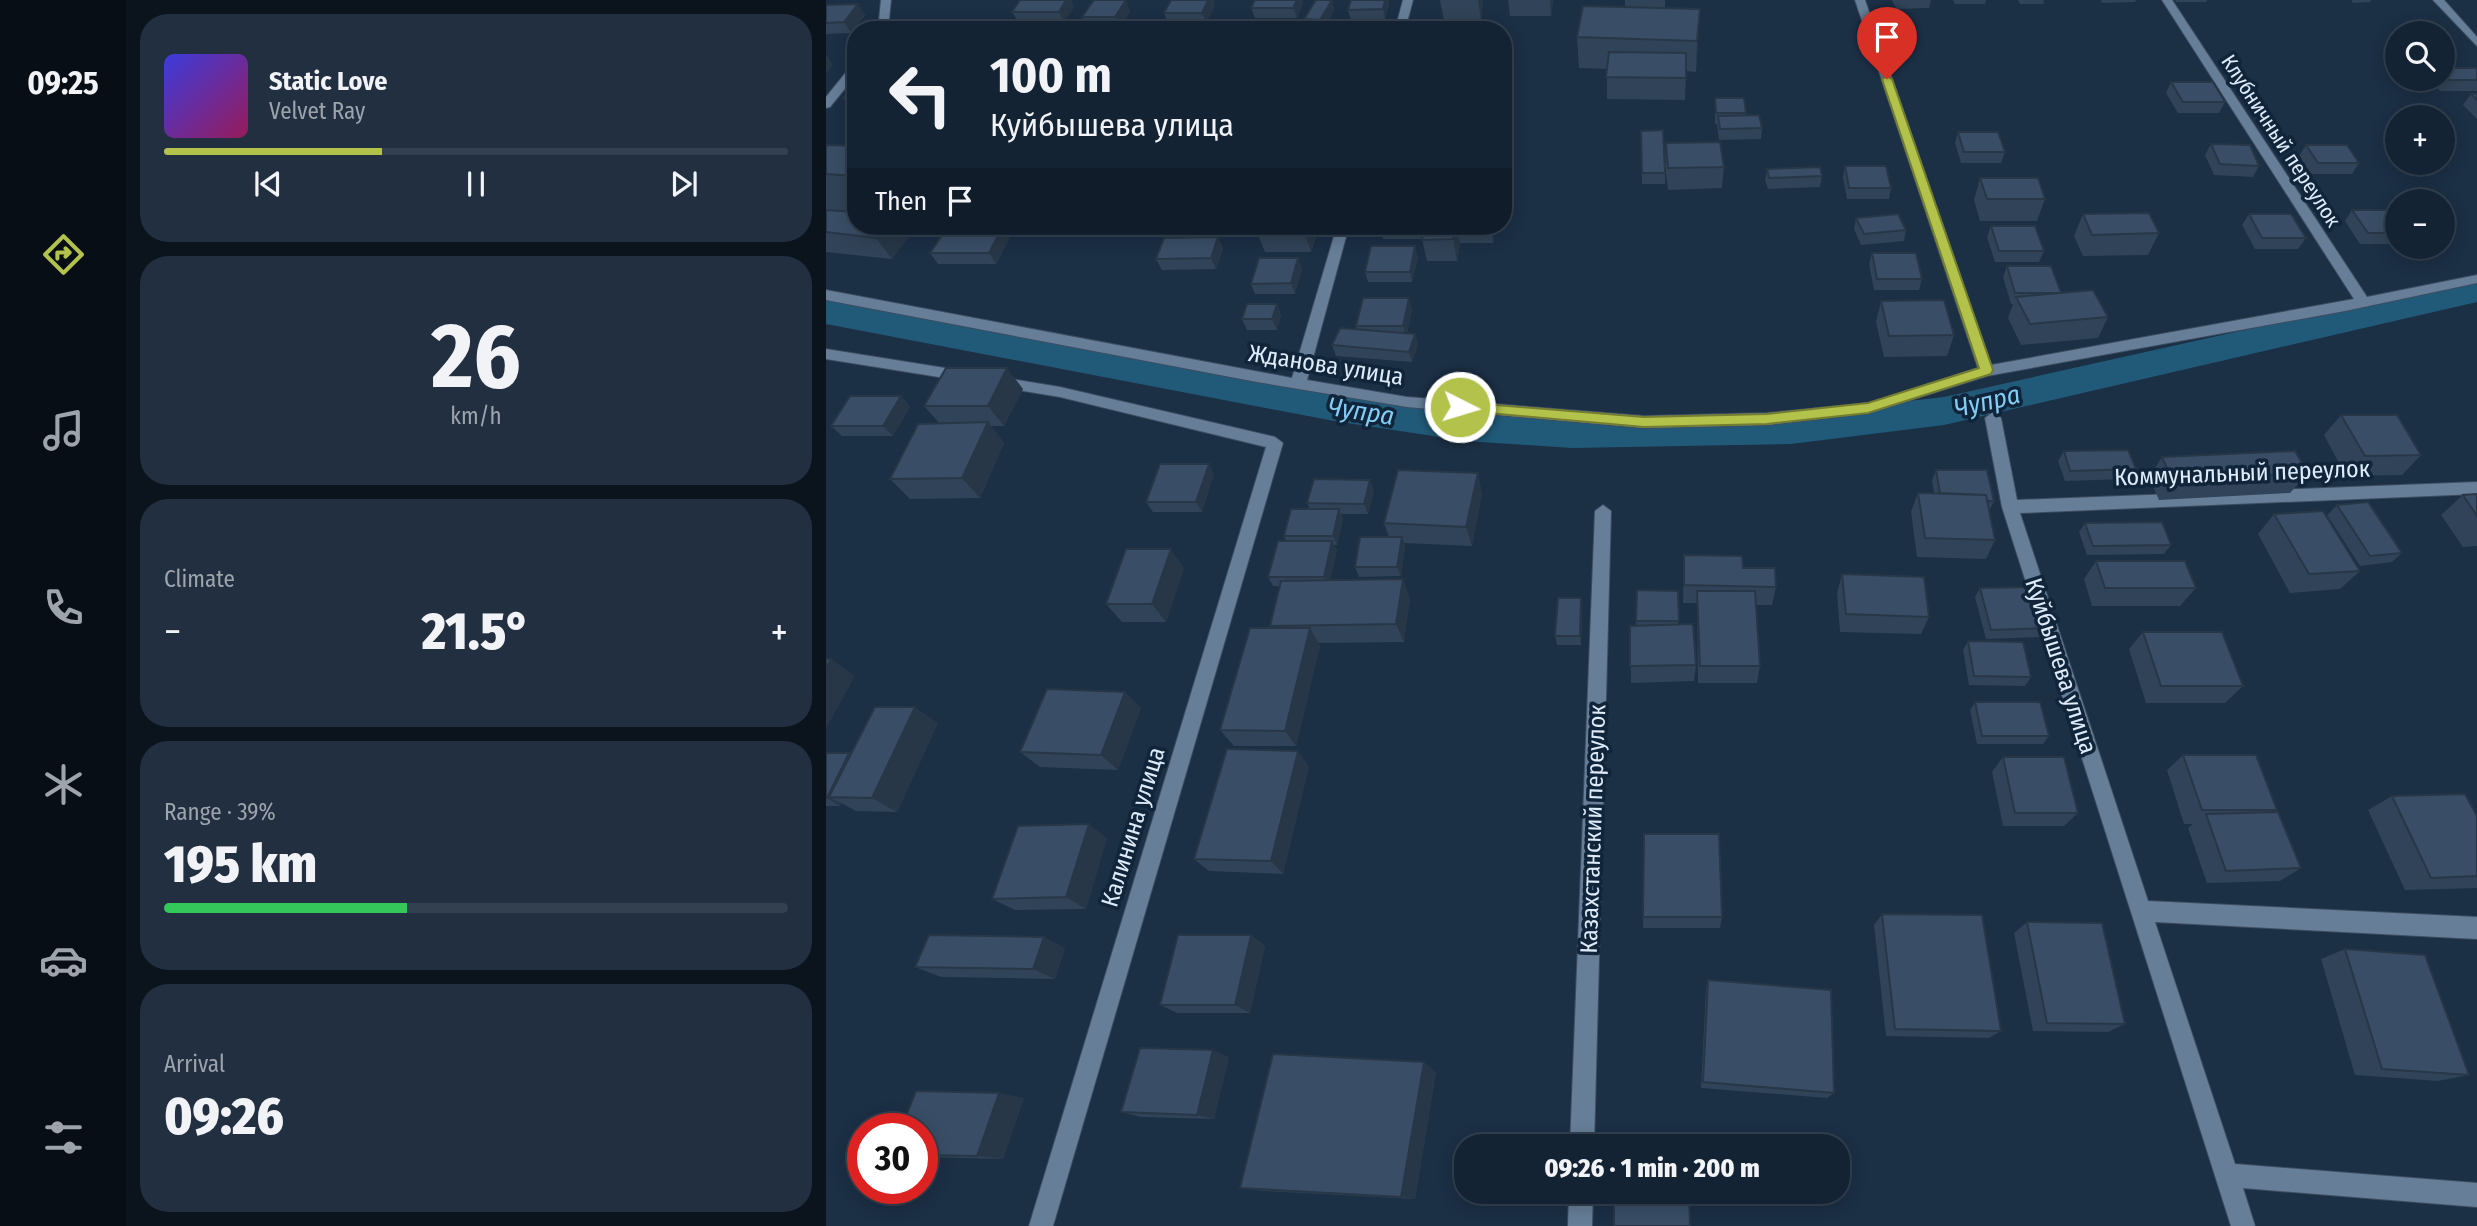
<!DOCTYPE html>
<meta charset="utf-8">
<style>
body{margin:0;font-family:"Fira Sans Condensed",sans-serif;background:#212f40;color:#f1f3f6;height:100vh;display:flex;flex-direction:column;font-size:26px;white-space:nowrap}
*{box-sizing:border-box;margin:0}
p{font-size:23px;color:#9da4ac}
.icon{flex:none;width:38px;height:38px;fill:none;stroke:currentColor;stroke-width:2;stroke-linecap:round;stroke-linejoin:round}
.map{position:relative;flex:1;overflow:hidden}
.details{display:flex;flex-direction:column;gap:14px;padding:14px;background:#0b131d;width:700px}
.details>*{flex:none}
.top-card{position:absolute;left:21px;top:21px;width:665px;height:214px;border-radius:28px;box-shadow:0 4px 18px #0003,0 0 0 2px #33404f;background:#142334;color:#f1f3f6;overflow:hidden}
.buttons{position:absolute;left:1559px;top:21px;display:grid;gap:14px}
.buttons a{display:grid;place-items:center;width:70px;height:70px;border-radius:50%;background:#142334;box-shadow:0 4px 18px #0003,0 0 0 2px #33404f;font-size:35px}
.speed{position:absolute;left:21px;top:1113px;display:flex;gap:14px;font-size:35px;font-weight:700;text-align:center}
.speed>*{display:grid;place-content:center;width:91px;height:91px;border-radius:50%;background:#142334;box-shadow:0 4px 18px #0003,0 0 0 2px #33404f;line-height:1}
.speed .limit{border:10px solid #d22;background:#fff;color:#111}
.pin{position:absolute;display:grid;place-items:center;width:60px;height:60px;color:#fff;margin:-72px -30px;border-radius:50% 50% 50% 0;rotate:-45deg;box-shadow:0 0 7px #0007}
.pin .icon{rotate:45deg}
.me{position:absolute;width:77px;margin:-38px;rotate:95deg;stroke-linejoin:round;filter:drop-shadow(0 0 5px #0008)}
.turn{display:flex;align-items:center;gap:24px;height:147px;padding:0 28px;font-size:32px}
.turn .icon{width:91px;height:91px;stroke-width:2.5}
.turn b{display:block;font-size:49px;line-height:60px}
.then{display:flex;align-items:center;height:66px;padding:0 28px;background:#0003;gap:14px;font-size:26px}
.big{font-size:52px;font-weight:800;line-height:1.1}
.details .widget{flex:1;display:flex;flex-direction:column;justify-content:center;gap:10px;min-width:0;padding:0 24px;border-radius:28px;background:#212f40}
.details .dial{align-items:center;gap:0}
.dial b{font-size:91px;line-height:1}
.song{display:flex;align-items:center;gap:21px}
.cover{width:84px;height:84px;border-radius:10px;background:linear-gradient(135deg,hsl(240 70% 55%),hsl(330 70% 35%))}
.played{height:7px;border-radius:4px;background:linear-gradient(90deg,#b2c24b 35%,#33404f 35%)}
.keys{display:flex;justify-content:space-around;direction:ltr}
.heat{display:flex;justify-content:space-between;align-items:center;font-size:38px;direction:ltr}
.charge{height:10px;border-radius:5px;background:linear-gradient(90deg,#34c759 39%,#33404f 0)}
.trip{position:absolute;left:628px;top:1134px;width:396px;height:70px;border-radius:28px;background:#142334;box-shadow:0 4px 18px #0003,0 0 0 2px #33404f;font-weight:800;line-height:70px;text-align:center}
main{display:flex;flex:1;min-height:0}
.tabs{display:flex;flex-direction:column;width:126px;justify-content:space-around;align-items:center;background:#080e15;color:#9da4ac}
.tabs .icon{width:49px;height:49px}
.tabs .active{color:#b2c24b}
.tabs b{font-size:32px;color:#f1f3f6}
.map>svg:first-child{display:block}
</style>
<main>
<nav class="tabs">
<b>09:25</b>
<svg class="icon active" aria-label="directions" viewBox="0 0 24 24"><path d="M12 3l9 9-9 9-9-9zM9 14v-3h6M13 9l2 2-2 2"/></svg>
<svg class="icon" aria-label="music" viewBox="0 0 24 24"><path d="M9 18V5l10-2v13"/><circle cx="6" cy="18" r="3"/><circle cx="16" cy="16" r="3"/></svg>
<svg class="icon" aria-label="phone" viewBox="0 0 24 24"><path d="M5 4h4l2 5-3 2q2 4 5 5l2-3 5 2v4C11 20 4 13 5 4z"/></svg>
<svg class="icon" aria-label="climate" viewBox="0 0 24 24"><path d="M12 3v18M4 7l16 10M4 17L20 7"/></svg>
<svg class="icon" aria-label="car" viewBox="0 0 24 24"><path d="M5 17H2v-5l4-1 3-4h7l3 4 3 1v5h-3M9 17h6M6 11h13"/><circle cx="7" cy="17" r="2"/><circle cx="17" cy="17" r="2"/></svg>
<svg class="icon" aria-label="filters" viewBox="0 0 24 24"><path d="M4 7h16M4 17h16"/><circle cx="9" cy="7" r="2"/><circle cx="15" cy="17" r="2"/></svg>
</nav>
<section class="details">
<div class="widget">
<div class="song"><i class="cover"></i><div><b>Static Love</b><p>Velvet Ray</p></div></div>
<div class="played"></div>
<div class="keys"><svg class="icon" aria-label="previous" viewBox="0 0 24 24"><path d="M18 5L8 12l10 7zM5 5v14"/></svg><svg class="icon" aria-label="pause" viewBox="0 0 24 24"><path d="M8 5v14M16 5v14"/></svg><svg class="icon" aria-label="next" viewBox="0 0 24 24"><path d="M6 5l10 7-10 7zM19 5v14"/></svg></div>
</div>
<div class="widget dial"><b>26</b><p>km/h</p></div>
<div class="widget"><p>Climate</p>
<div class="heat"><a>−</a><b class="big">21.5°</b><a>+</a></div>
</div>
<div class="widget"><p>Range · 39%</p><b class="big">195 km</b><div class="charge"></div></div>
<div class="widget"><p>Arrival</p><b class="big">09:26</b></div>
</section>
<div class="map">
<svg width="1651" height="1226" viewBox="0 0 1651 1226">
<rect width="100%" height="100%" fill="#1b2f45"/>
<g fill="none" stroke-linecap="round" stroke-linejoin="round">
<!-- canal -->
<path fill="#205a78" fill-rule="evenodd" d="M1651,278V302L1118,425L965,444L746,448L640,441L508,421L0,324V300L508,393L640,411L746,418L965,414L1118,397Z"/>
<defs>
<path id="minor" d="M55,0H65L62,30H52Z
M577,0H587L579,30H569Z
M1029,0H1039L1165,365L1528,299L1336,0H1346L1541,297L1651,275V283L1519,311L1161,376L1043,413L941,425L818,428L581,407L431,382L0,300V290L466,378L511,226H523L481,380L581,397L818,416L941,413L1043,403L1152,368Z
M1607,0H1618L1651,37V46Z
M30,64V75L4,107L0,108V97L26,65Z
M0,349L138,371L145,376L138,381L0,359Z
M173,377L234,387L449,437L457,443L227,1226H203L440,447L234,397L168,386L166,382L168,378Z
M1167,412L1175,418L1191,500L1651,482V494L1194,513L1322,901L1651,917V939L1329,922L1409,1164L1651,1183V1207L1417,1188L1429,1226H1405L1176,507L1159,418Z
M777,505L785,511L768,1146H744L769,511Z
M743,1192H767L766,1226H742Z"/>
</defs>
<!-- minor casing -->
<use href="#minor" stroke="#3d4d60" stroke-width="2"/>
<!-- minor -->
<use href="#minor" fill="#677e98" fill-rule="evenodd"/>
</g>
<!-- wall -->
<path fill="#314358" d="M429,0H476L477,3L471,18H429L425,8Z
M506,0L508,10L500,26H480L478,19Z
M525,0H562L563,3L559,20H525L522,10Z
M614,0H657L655,20L618,21Z
M682,0H727L725,16H684Z
M799,0H839V8L874,9L870,72L860,71L859,100L781,99V69L753,68L751,37L799,7Z
M1066,0H1105L1103,8L1070,9Z
M1127,0H1160L1159,4H1129Z
M1192,0H1218L1217,4H1194Z
M1275,0H1310L1309,2L1276,3Z
M1349,0H1381L1380,2H1350Z
M1525,0H1545L1544,2L1527,3Z
M0,5L39,15L25,33L0,34Z
M389,5L380,23H342L338,13Z
M248,7L238,22H192L186,12Z
M304,11L294,28H262L256,17Z
M1617,68H1651V91H1614L1604,79H1617Z
M1345,82L1399,102L1393,113H1352L1340,93Z
M30,87V116L17,98Z
M1645,94H1651V119L1637,105Z
M889,98L920,113L919,115L936,128L935,139L893,140L891,124H889Z
M815,131L839,173V184H816Z
M1132,132L1179,152L1175,163H1135L1129,143Z
M840,143L898,167L896,188L842,190L839,165Z
M1385,144L1433,166L1427,177L1388,175L1379,155Z
M0,145L30,146V226H76L83,236L66,259L0,252Z
M1480,145L1533,163L1526,174H1485L1473,156Z
M1019,166L1065,188L1063,199H1021L1017,177Z
M941,169L996,176L994,187L942,189L939,180Z
M1154,178L1219,199L1211,221H1154L1148,200Z
M1526,210L1572,213V244H1534L1519,221Z
M1257,214L1333,233L1322,255L1257,256L1248,236Z
M1423,214L1480,238L1472,249H1429L1416,225Z
M1030,218L1080,230L1078,241L1035,245L1028,229Z
M147,226H176L180,231L183,239L170,264H112L104,253L144,230Z
M432,226H494L485,252H439L430,230Z
M555,226H669L667,243H634L631,261H601L596,239H557L554,228Z
M1165,226L1218,251L1213,262H1169L1161,237Z
M392,237L397,248L390,269L336,270L330,259Z
M1046,253L1096,279L1093,290H1048L1043,264Z
M592,257L586,282H542L539,272Z
M472,258L476,269L469,294H429L425,284Z
M1181,266L1282,317L1272,338L1195,345L1182,318L1187,304H1185L1177,277Z
M1055,301L1128,335L1121,356L1058,357L1050,322Z
M451,304L455,315L451,330H421L416,319Z
M586,309L581,334H589L592,345L586,362L510,356L506,345L531,330L530,326Z
M197,389L178,426H165L178,443L154,498L84,499L64,479L114,424L98,406Z
M75,396L84,407L67,436H16L5,426Z
M1515,415L1595,455L1576,475L1520,476L1498,435Z
M1238,451L1310,469L1303,479L1239,481L1232,461Z
M1336,457L1482,473L1464,493L1333,500L1323,477Z
M1110,470L1168,501L1163,511L1169,540L1160,559L1091,557L1085,512L1092,493H1108L1106,480Z
M388,474L376,512H327L320,502Z
M548,490L542,514H515L517,519L511,545H508L511,550L504,580L584,598L578,642L492,643L494,646L470,746H408L394,730L446,628L444,626L454,586H447L442,577L460,541L458,536L484,509L481,503Z
M656,493L646,546L578,543L579,546L575,576L533,577L529,567L563,537L558,523Z
M1651,494V546L1637,547L1615,515L1637,495Z
M1511,505L1576,553L1566,562L1534,566L1501,515Z
M1448,514L1534,571L1514,589L1464,593L1432,534Z
M1259,523L1345,545L1338,554L1261,555L1253,532Z
M858,555L917,568L950,587L946,605H930L934,666L931,683H872L871,603H857Z
M1270,561L1370,588L1354,606H1266L1258,579Z
M358,568L340,622H296L280,604Z
M1016,574L1103,617L1095,634L1014,632L1011,593Z
M1154,588L1218,628L1213,637L1160,639L1149,597Z
M811,590L852,591V624L870,665L868,681L805,683L804,626L810,625Z
M755,598L756,607L755,645H731L729,636Z
M1317,632L1417,686L1399,703H1320L1303,649Z
M1142,641L1205,677L1199,686L1143,685L1137,650Z
M1149,702L1223,736L1217,744H1151L1144,710Z
M315,708L292,770L214,767L194,752Z
M112,723L71,812L30,811L15,803L14,806H0V753H23L25,754Z
M1357,755L1451,810L1448,812L1475,868L1454,881L1381,883L1362,828L1367,824H1358L1341,770Z
M1177,757L1252,813L1238,826H1177L1166,772Z
M483,766L457,874L383,871L368,859Z
M1566,796L1651,816V888L1579,890L1542,810Z
M818,834L896,917L894,928H817Z
M281,838L260,909L189,910L166,899Z
M1056,914L1175,1031L1163,1038L1060,1036L1048,925Z
M1201,922L1299,1024L1282,1032L1207,1031L1188,933Z
M425,935L439,946L424,1013H351L334,1005Z
M239,948L229,979L115,977L89,967Z
M1519,949L1643,1075L1612,1081L1529,1075L1495,959Z
M882,980L1008,1093L1001,1098L875,1088L880,989Z
M403,1057L388,1119L315,1117L295,1112Z
M610,1072L589,1199L437,1191L414,1188Z
M198,1098L177,1159L96,1157V1129Z"/>
<!-- shaded-wall -->
<path fill="#283747" d="M240,0H245L248,7L238,22L233,12Z
M300,0L304,11L294,28L289,17Z
M382,0H388L389,5L380,23L376,13Z
M471,0H476L477,3L471,18L467,8Z
M506,0L508,10L497,30L494,20Z
M559,0H562L563,3L559,20L557,9Z
M652,0H657L655,20Z
M724,0H727L725,16Z
M32,4L39,15L25,33L18,22Z
M874,9L872,40L870,72L871,41Z
M0,54L7,65L0,74Z
M59,226H76L83,236L66,259L50,238Z
M175,226H176L180,231L183,239L170,264L163,253Z
M479,226H494L485,252L478,231Z
M629,226H630L634,243L631,261L627,239Z
M664,226H669L667,243Z
M392,237L397,248L390,269L385,258Z
M589,246L592,257L586,282L584,272Z
M472,258L476,269L469,294L465,283Z
M583,298L586,309L580,337L577,326Z
M451,304L455,315L451,330L446,319Z
M589,334L592,345L586,362L583,352Z
M181,368L197,389L178,426L162,406Z
M75,396L84,407L67,436L57,426Z
M162,422L178,443L154,498L136,478Z
M383,464L388,474L376,512L370,502Z
M652,473L656,493L646,546L640,527Z
M544,480L548,490L542,514L538,504Z
M513,509L517,519L511,545L507,536Z
M576,537L579,546L575,576L571,567Z
M506,541L511,550L503,586L498,577Z
M345,549L358,568L340,622L326,604Z
M577,579L584,598L578,642L570,624Z
M755,598L756,607L755,645L754,636Z
M484,628L494,646L470,746L459,731Z
M5,659L29,676L0,729V668Z
M299,692L315,708L292,770L275,755Z
M89,707L112,723L71,812L46,798Z
M472,751L483,766L457,874L445,861Z
M23,753L36,760L3,797L15,803L14,806L1,798Z
M263,824L281,838L260,909L240,897Z
M425,935L439,946L424,1013L409,1005Z
M218,937L239,948L229,979L207,969Z
M387,1050L403,1057L388,1119L371,1115Z
M598,1062L610,1072L589,1199L575,1197Z
M173,1093L198,1098L177,1159L151,1156Z"/>
<!-- building -->
<path fill="#394e66" stroke="#283747" stroke-width="2" d="M194,0H240L233,12H186Z
M268,0H300L289,17H256Z
M345,0H382L376,13H338Z
M429,0H471L467,8H425Z
M490,0H506L494,20L478,19Z
M525,0H559L557,9L522,10Z
M32,4L18,22L0,23V5Z
M757,6L874,9L871,41L751,37Z
M538,25L537,30H464L466,26Z
M783,52L860,53V78L780,77Z
M1617,68H1651V80H1621L1617,75Z
M1345,82H1387L1399,102H1357Z
M30,87V99L17,98Z
M1645,94H1651V100Z
M889,98H918L920,113H890Z
M933,115L936,128L894,129L892,116Z
M837,130L839,173H816L815,131Z
M1132,132H1172L1179,152H1138Z
M894,142L898,167L842,168L840,143Z
M1385,144L1424,145L1433,166L1394,164Z
M0,145L30,146V176L0,174Z
M1480,145H1521L1533,163H1492Z
M1019,166H1060L1065,188H1023Z
M994,167L996,176L943,178L941,169Z
M1154,178H1212L1219,199H1161Z
M0,210L30,212V226H59L50,238L0,232Z
M1526,210H1569L1572,213V233H1542Z
M1323,213L1333,233L1266,235L1257,214Z
M1072,214L1080,230L1038,234L1030,218Z
M1423,214H1465L1480,238H1436Z
M147,226H175L176,228L163,253H104L119,231L144,230Z
M432,226H479L478,231L430,230Z
M555,226H598V228H554Z
M598,226H629L627,239L596,240Z
M1165,226H1209L1218,251H1173Z
M392,237L385,258L330,259L338,238Z
M545,246H589L584,272H539Z
M1046,253H1090L1096,279H1051Z
M433,258H472L465,283L425,284Z
M1181,266H1225L1235,293H1189Z
M1267,290L1282,317L1204,324L1190,297Z
M537,298H583L577,326H530Z
M1118,300L1128,335L1063,336L1055,301Z
M421,304H451L446,319H416Z
M514,328L589,334L583,352L506,345Z
M120,368H181L162,406H98Z
M24,396H75L57,426H5Z
M1515,415H1571L1595,455L1539,456Z
M162,422L136,478L64,479L92,424Z
M1302,450L1310,469L1244,471L1238,451Z
M1469,451L1482,473L1346,480L1336,457Z
M334,464H383L370,502H320Z
M572,470L652,473L640,527L558,523Z
M1110,470H1161L1168,501H1161L1160,495L1114,493Z
M488,479L544,480L538,504L481,503Z
M1092,493L1160,495L1169,540L1099,538Z
M1651,494V516L1637,495Z
M1542,502L1576,553L1544,556L1511,505Z
M465,509H513L507,536H458Z
M1497,511L1534,571L1483,574L1448,514Z
M1336,522L1345,545L1267,546L1259,523Z
M534,537H576L571,567H529Z
M452,541H506L498,577H442Z
M300,549H345L326,604H280Z
M858,555L916,556L917,568H949L950,587L858,585Z
M1270,561H1359L1370,588H1279Z
M1016,574L1098,577L1103,617L1020,614Z
M577,579L570,624L444,626L455,581Z
M1206,587L1218,628L1165,630L1154,588Z
M811,590L852,591L853,621H810Z
M871,591H929L934,666H874Z
M732,598H755L754,636H729Z
M867,624L870,665L804,666V626Z
M424,628H484L459,731L394,730Z
M1317,632H1396L1417,686H1335Z
M1142,641L1197,642L1205,677L1148,676Z
M0,659H5L0,668Z
M221,689L299,692L275,755L194,752Z
M1149,702H1214L1223,736H1156Z
M49,707H89L46,798L3,797Z
M401,749L472,751L445,861L368,859Z
M0,753H23L1,798H0Z
M1357,755H1430L1451,810H1376Z
M1177,757H1238L1252,813H1189Z
M1639,794L1651,816V876L1605,878L1566,796Z
M1452,812L1475,868L1400,871L1380,814Z
M263,824L240,897L166,899L192,826Z
M818,834H893L896,917H817Z
M1056,914L1156,915L1175,1031L1069,1029Z
M1201,922L1276,923L1299,1024L1221,1023Z
M103,935L218,937L207,969L89,967Z
M352,935H425L409,1005H334Z
M1519,949L1599,955L1643,1075L1556,1069Z
M882,980L1005,990L1008,1093L877,1082Z
M314,1048L387,1050L371,1115L295,1112Z
M447,1054L598,1062L575,1197L414,1188Z
M90,1091L173,1093L151,1156L96,1155V1129H75Z
M788,1192H863L864,1226H788Z"/>
<!-- route -->
<path fill="#b2c24b" stroke="#747e31" stroke-width="2" d="M1061,76L1066,79L1167,370L1165,374L1042,413L941,424L818,427L629,410L627,407L634,402L818,417L941,414L1042,403L1153,368L1056,79Z"/>
<g text-anchor="middle" stroke-width="7" stroke-linejoin="round" paint-order="stroke">
<!-- far-street labels -->
<g font-size="21" fill="#deebfa" stroke="#11253a">
<text transform="translate(1455 141) rotate(57)" y="7">Клубничный переулок</text>
</g>
<!-- street labels -->
<g font-size="24" fill="#deebfa" stroke="#11253a">
<text transform="translate(500 365) rotate(9)" y="8">Жданова улица</text>
<text transform="translate(1416 473) rotate(-2)" y="8">Коммунальный переулок</text>
<text transform="translate(1235 666) rotate(72)" y="8">Куйбышева улица</text>
<text transform="translate(307 827) rotate(-73)" y="8">Калинина улица</text>
<text transform="translate(767 829) rotate(-88)" y="8">Казахстанский переулок</text>
</g>
<!-- water labels -->
<g font-size="26" font-style="italic" fill="#84cdf7" stroke="#11253a">
<text transform="translate(1161 401) rotate(-13)" y="9">Чупра</text>
<text transform="translate(535 411) rotate(9)" y="9">Чупра</text>
</g>
</g>
</svg>
<div class="buttons">
<a><svg class="icon" aria-label="search" viewBox="0 0 24 24"><circle cx="10" cy="10" r="6"/><path d="M15 15l6 6"/></svg></a>
<a>+</a>
<a>−</a>
</div>
<div class="speed"><div class="limit">30</div></div>
<div class="pin" style="left:1061px;top:79px;background:#d93025"><svg class="icon" aria-label="arrive" viewBox="0 0 24 24"><path d="M6 21V4h12l-3 4 3 4H6"/></svg></div>
<svg class="me" style="left:634px;top:407px" viewBox="-20 -20 40 40"><circle r="17" fill="#b2c24b" stroke="#fff" stroke-width="3"/><path d="M0-11L8 9 0 5-8 9z" fill="#fff"/></svg>
<div class="trip">09:26 · 1 min · 200 m</div>
<div class="top-card">
<div class="turn"><svg class="icon" aria-label="left" viewBox="0 0 24 24"><path d="M17 20v-9H6M10 6l-5 5 5 5"/></svg><div><b>100 m</b>Куйбышева улица</div></div>
<div class="then">Then<svg class="icon" aria-label="arrive" viewBox="0 0 24 24"><path d="M6 21V4h12l-3 4 3 4H6"/></svg></div>
</div>
</div>
</main>
